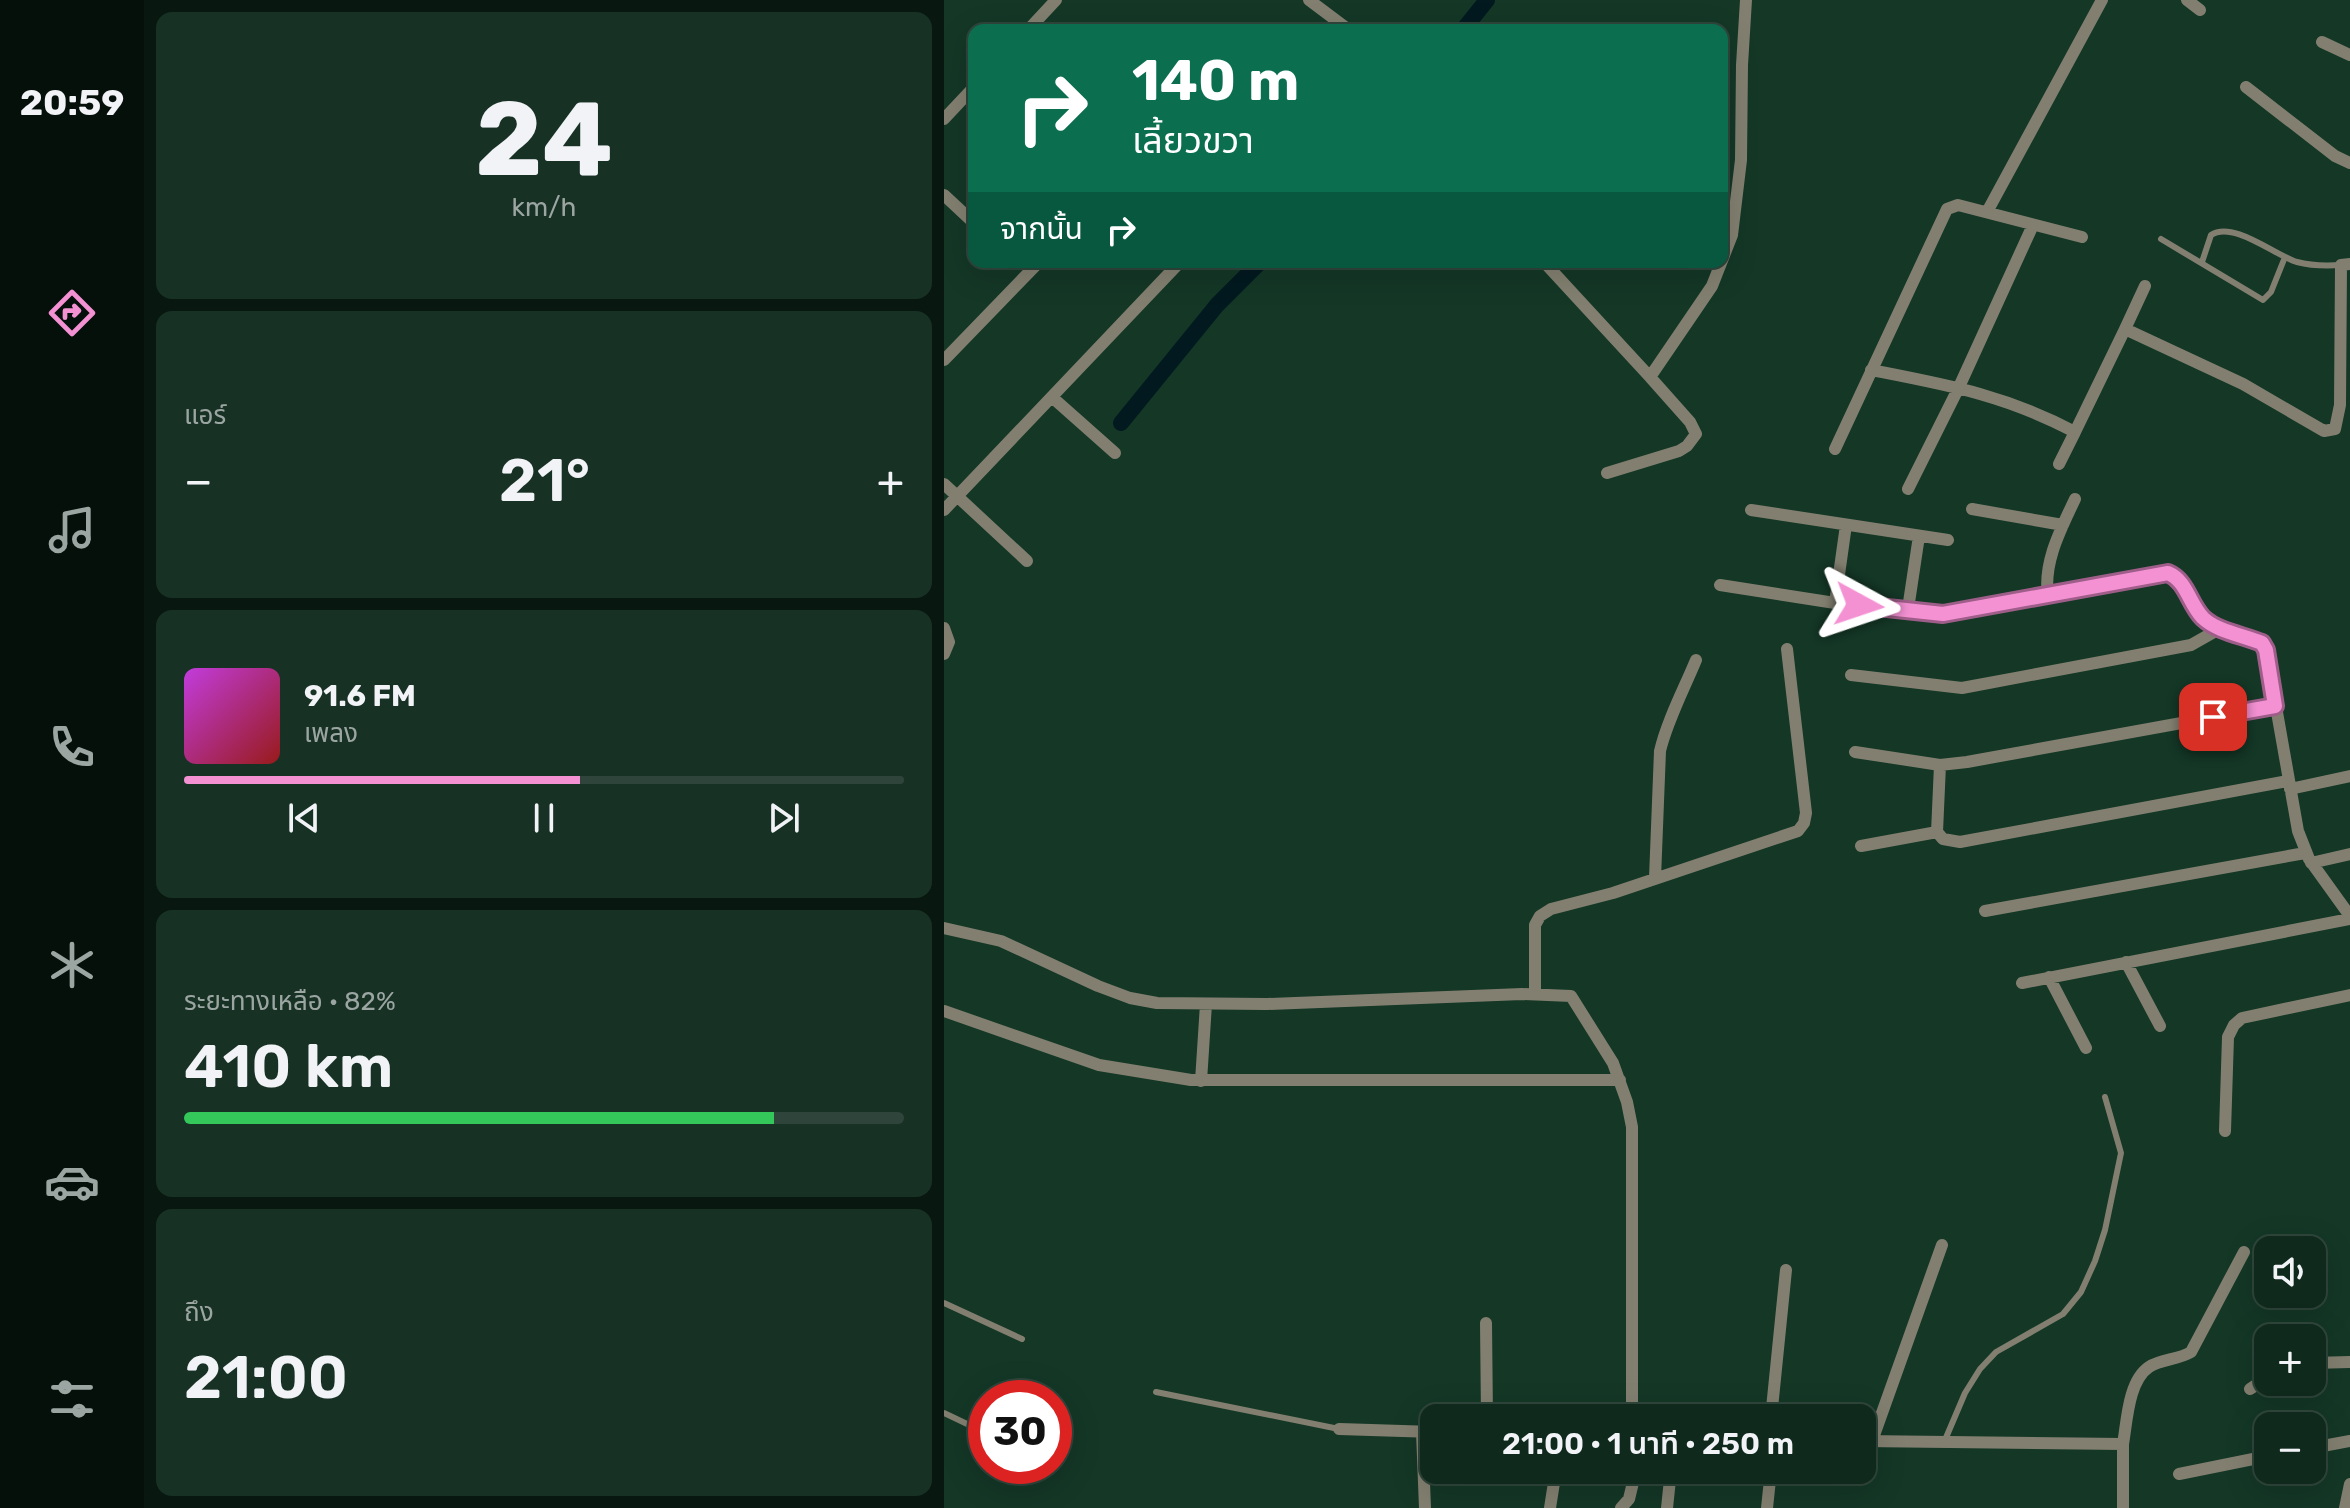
<!DOCTYPE html>
<html lang="th">
<meta charset="utf-8">
<style>
body{margin:0;font-family:Rubik,"Noto Sans Thai",sans-serif;background:#183125;color:#f1f3f6;height:100vh;display:flex;flex-direction:column;font-size:30px;white-space:nowrap}
*{box-sizing:border-box;margin:0}
p{font-size:26px;color:#9ba6a3}
.icon{flex:none;width:44px;height:44px;fill:none;stroke:currentColor;stroke-width:2;stroke-linecap:round;stroke-linejoin:round}
.map{position:relative;flex:1;overflow:hidden}
.drawer{display:flex;flex-direction:column;gap:12px;padding:12px;background:#08170f;width:800px}
.drawer>*{flex:none}
.top-card{position:absolute;left:24px;top:24px;width:760px;height:244px;border-radius:16px;box-shadow:0 8px 32px #0002,0 0 0 2px #2f453b;background:#0b6e4f;color:#fff;overflow:hidden}
.buttons{position:absolute;left:1310px;top:1236px;display:grid;gap:16px}
.buttons a{display:grid;place-items:center;width:72px;height:72px;border-radius:16px;background:#0f291c;box-shadow:0 8px 32px #0002,0 0 0 2px #2f453b;font-size:40px}
.speed{position:absolute;left:24px;top:1380px;display:flex;gap:16px;font-size:40px;font-weight:700;text-align:center}
.speed>*{display:grid;place-content:center;width:104px;height:104px;border-radius:50%;background:#0f291c;box-shadow:0 8px 32px #0002,0 0 0 2px #2f453b;line-height:1}
.speed .limit{border:12px solid #d22;background:#fff;color:#111}
.pin{position:absolute;display:grid;place-items:center;width:68px;height:68px;color:#fff;margin:-34px;border-radius:16px;box-shadow:0 4px 12px #0006}
.me{position:absolute;width:88px;margin:-44px;rotate:95deg;stroke-linejoin:round;filter:drop-shadow(0 0 6px #0008)}
.turn{display:flex;align-items:center;gap:28px;height:168px;padding:0 32px;font-size:36px}
.turn .icon{width:104px;height:104px;stroke-width:2.5}
.turn b{display:block;font-size:56px;line-height:68px}
.then{display:flex;align-items:center;height:76px;padding:0 32px;background:#0003;gap:16px;font-size:30px}
.big{font-size:60px;font-weight:600;line-height:1.1}
.drawer .card{flex:1;display:flex;flex-direction:column;justify-content:center;gap:12px;min-width:0;padding:0 28px;border-radius:16px;background:#183125}
.drawer .dial{align-items:center;gap:0}
.dial b{font-size:104px;line-height:1}
.song{display:flex;align-items:center;gap:24px}
.cover{width:96px;height:96px;border-radius:12px;background:linear-gradient(135deg,hsl(290 70% 55%),hsl(0 70% 35%))}
.played{height:8px;border-radius:4px;background:linear-gradient(90deg,#f491d3 55%,#2f453b 55%)}
.keys{display:flex;justify-content:space-around;direction:ltr}
.heat{display:flex;justify-content:space-between;align-items:center;font-size:44px;direction:ltr}
.charge{height:12px;border-radius:6px;background:linear-gradient(90deg,#34c759 82%,#2f453b 0)}
.trip{position:absolute;left:476px;top:1404px;width:456px;height:80px;border-radius:16px;background:#0f291c;box-shadow:0 8px 32px #0002,0 0 0 2px #2f453b;font-weight:600;line-height:80px;text-align:center}
main{display:flex;flex:1;min-height:0}
.menu{display:flex;flex-direction:column;width:144px;justify-content:space-around;align-items:center;background:#06100b;color:#9ba6a3}
.menu .icon{width:56px;height:56px}
.menu .current{color:#f491d3}
.menu b{font-size:36px;color:#f1f3f6}
.map>svg:first-child{display:block}
</style>
<main>
<nav class="menu">
<b>20:59</b>
<svg class="icon current" aria-label="directions" viewBox="0 0 24 24"><path d="M12 3l9 9-9 9-9-9zM9 14v-3h6M13 9l2 2-2 2"/></svg>
<svg class="icon" aria-label="music" viewBox="0 0 24 24"><path d="M9 18V5l10-2v13"/><circle cx="6" cy="18" r="3"/><circle cx="16" cy="16" r="3"/></svg>
<svg class="icon" aria-label="phone" viewBox="0 0 24 24"><path d="M5 4h4l2 5-3 2q2 4 5 5l2-3 5 2v4C11 20 4 13 5 4z"/></svg>
<svg class="icon" aria-label="climate" viewBox="0 0 24 24"><path d="M12 3v18M4 7l16 10M4 17L20 7"/></svg>
<svg class="icon" aria-label="car" viewBox="0 0 24 24"><path d="M5 17H2v-5l4-1 3-4h7l3 4 3 1v5h-3M9 17h6M6 11h13"/><circle cx="7" cy="17" r="2"/><circle cx="17" cy="17" r="2"/></svg>
<svg class="icon" aria-label="filters" viewBox="0 0 24 24"><path d="M4 7h16M4 17h16"/><circle cx="9" cy="7" r="2"/><circle cx="15" cy="17" r="2"/></svg>
</nav>
<section class="drawer">
<div class="card dial"><b>24</b><p>km/h</p></div>
<div class="card"><p>แอร์</p>
<div class="heat"><a>−</a><b class="big">21°</b><a>+</a></div>
</div>
<div class="card">
<div class="song"><i class="cover"></i><div><b>91.6 FM</b><p>เพลง</p></div></div>
<div class="played"></div>
<div class="keys"><svg class="icon" aria-label="previous" viewBox="0 0 24 24"><path d="M18 5L8 12l10 7zM5 5v14"/></svg><svg class="icon" aria-label="pause" viewBox="0 0 24 24"><path d="M8 5v14M16 5v14"/></svg><svg class="icon" aria-label="next" viewBox="0 0 24 24"><path d="M6 5l10 7-10 7zM19 5v14"/></svg></div>
</div>
<div class="card"><p>ระยะทางเหลือ · 82%</p><b class="big">410 km</b><div class="charge"></div></div>
<div class="card"><p>ถึง</p><b class="big">21:00</b></div>
</section>
<div class="map">
<svg width="1406" height="1508" viewBox="0 0 1406 1508">
<rect width="100%" height="100%" fill="#143726"/>
<g fill="none" stroke-linecap="round" stroke-linejoin="round">
<!-- canal -->
<path stroke="#021920" stroke-width="16" d="M519,30L543,0
M177,423L273,305L316,262"/>
<!-- lane -->
<path stroke="#827f70" stroke-width="6" d="M1217,239L1319,300L1327,292L1341,257
M1258,262L1267,235C1289,220 1332,256 1353,262C1368,266 1382,266 1397,265
M0,1303L78,1339
M212,1392L395,1429
M0,1413L42,1433
M1001,1440L1021,1393L1036,1369L1052,1352L1119,1314L1137,1292L1151,1261L1161,1230L1177,1153L1161,1097"/>
<!-- street -->
<path stroke="#827f70" stroke-width="12" d="M365,0L405,30
M1243,0L1256,10
M84,30L112,0
M1378,42L1406,55
M1302,87L1391,156L1406,163
M0,119L30,87
M0,195L30,223
M1043,212L1158,0
M600,262L706,377
M1181,329L1201,286
M0,360L95,262
M927,370C1004,385 1061,395 1131,432L1181,329L1299,384L1380,431L1391,429L1396,405L1397,265L1406,264
M109,398L171,453
M891,449L1003,209L1014,205L1138,237
M1115,464L1131,432
M663,473L735,451L743,446L752,434L746,422L706,377L768,286L788,235L797,160L798,65L802,0
M0,484L83,561
M964,489L1015,387L1089,225
M1131,499C1117,529 1099,562 1104,596L1224,573C1243,581 1245,604 1259,618C1274,632 1299,635 1318,643L1322,650L1354,831L1365,859L1406,916
M1028,509L1119,525
M0,510L236,262
M807,510L1004,540
M902,525L891,603L999,614L1104,596
M776,585L891,603
M964,609L975,536
M0,628L5,642L0,654
M907,675L1018,688L1247,645L1277,628
M1331,706L1023,762L996,765L993,832L999,839L1016,842L1344,781
M911,752L996,765
M1346,789L1406,776
M917,846L993,832
M1367,863L1406,854
M711,878L716,751C723,721 740,689 752,660
M1041,911L1361,853
M0,928L57,941L154,986L186,998L213,1003L323,1004L578,994L627,996L669,1063L683,1102L688,1127V1418
M1182,962L1216,1026
M1105,977L1142,1048
M1078,983L1406,919
M591,994V925L596,916L607,909L669,893L854,831L860,823L862,813L843,649
M0,1011L155,1065L247,1080H676
M257,1081L262,1004
M1281,1131L1284,1037L1290,1025L1298,1018L1406,995
M542,1323L543,1418
M1368,1363L1406,1362
M1306,1389L1324,1377
M827,1418L842,1270
M395,1429L490,1432
M478,1432L481,1508
M918,1441L1179,1444V1508
M928,1441L998,1245
M1179,1444C1183,1422 1184,1381 1205,1367C1217,1359 1234,1360 1247,1352L1300,1252
M1368,1448L1406,1441
M1235,1474L1324,1456
M606,1508L612,1470
M677,1508L685,1499L692,1470
M723,1508L727,1470
M823,1508L827,1470
M1401,1508L1406,1484"/>
</g>
<g fill="none" stroke-linecap="round" stroke-linejoin="round">
<defs>
<path id="route" d="M915,605L999,614L1224,573C1243,581 1245,604 1259,618C1274,632 1299,635 1318,643L1322,650L1331,706L1269,717"/>
</defs>
<!-- route casing -->
<use href="#route" stroke="#9f5e89" stroke-width="20"/>
<!-- route -->
<use href="#route" stroke="#f491d3" stroke-width="14"/>
</g>
</svg>
<div class="buttons">
<a><svg class="icon" aria-label="sound" viewBox="0 0 24 24"><path d="M4 9h4l5-4v14l-5-4H4zM17 9q2 3 0 6"/></svg></a>
<a>+</a>
<a>−</a>
</div>
<div class="speed"><div class="limit">30</div></div>
<div class="pin" style="left:1269px;top:717px;background:#d93025"><svg class="icon" aria-label="arrive" viewBox="0 0 24 24"><path d="M6 21V4h12l-3 4 3 4H6"/></svg></div>
<svg class="me" style="left:915px;top:605px" viewBox="-20 -20 40 40"><path d="M0-17L14 15 0 8-14 15z" fill="#f491d3" stroke="#fff" stroke-width="4"/></svg>
<div class="trip">21:00 · 1 นาที · 250 m</div>
<div class="top-card">
<div class="turn"><svg class="icon" aria-label="right" viewBox="0 0 24 24"><path d="M7 20v-9h11M14 6l5 5-5 5"/></svg><div><b>140 m</b>เลี้ยวขวา</div></div>
<div class="then">จากนั้น<svg class="icon" aria-label="right" viewBox="0 0 24 24"><path d="M7 20v-9h11M14 6l5 5-5 5"/></svg></div>
</div>
</div>
</main>
